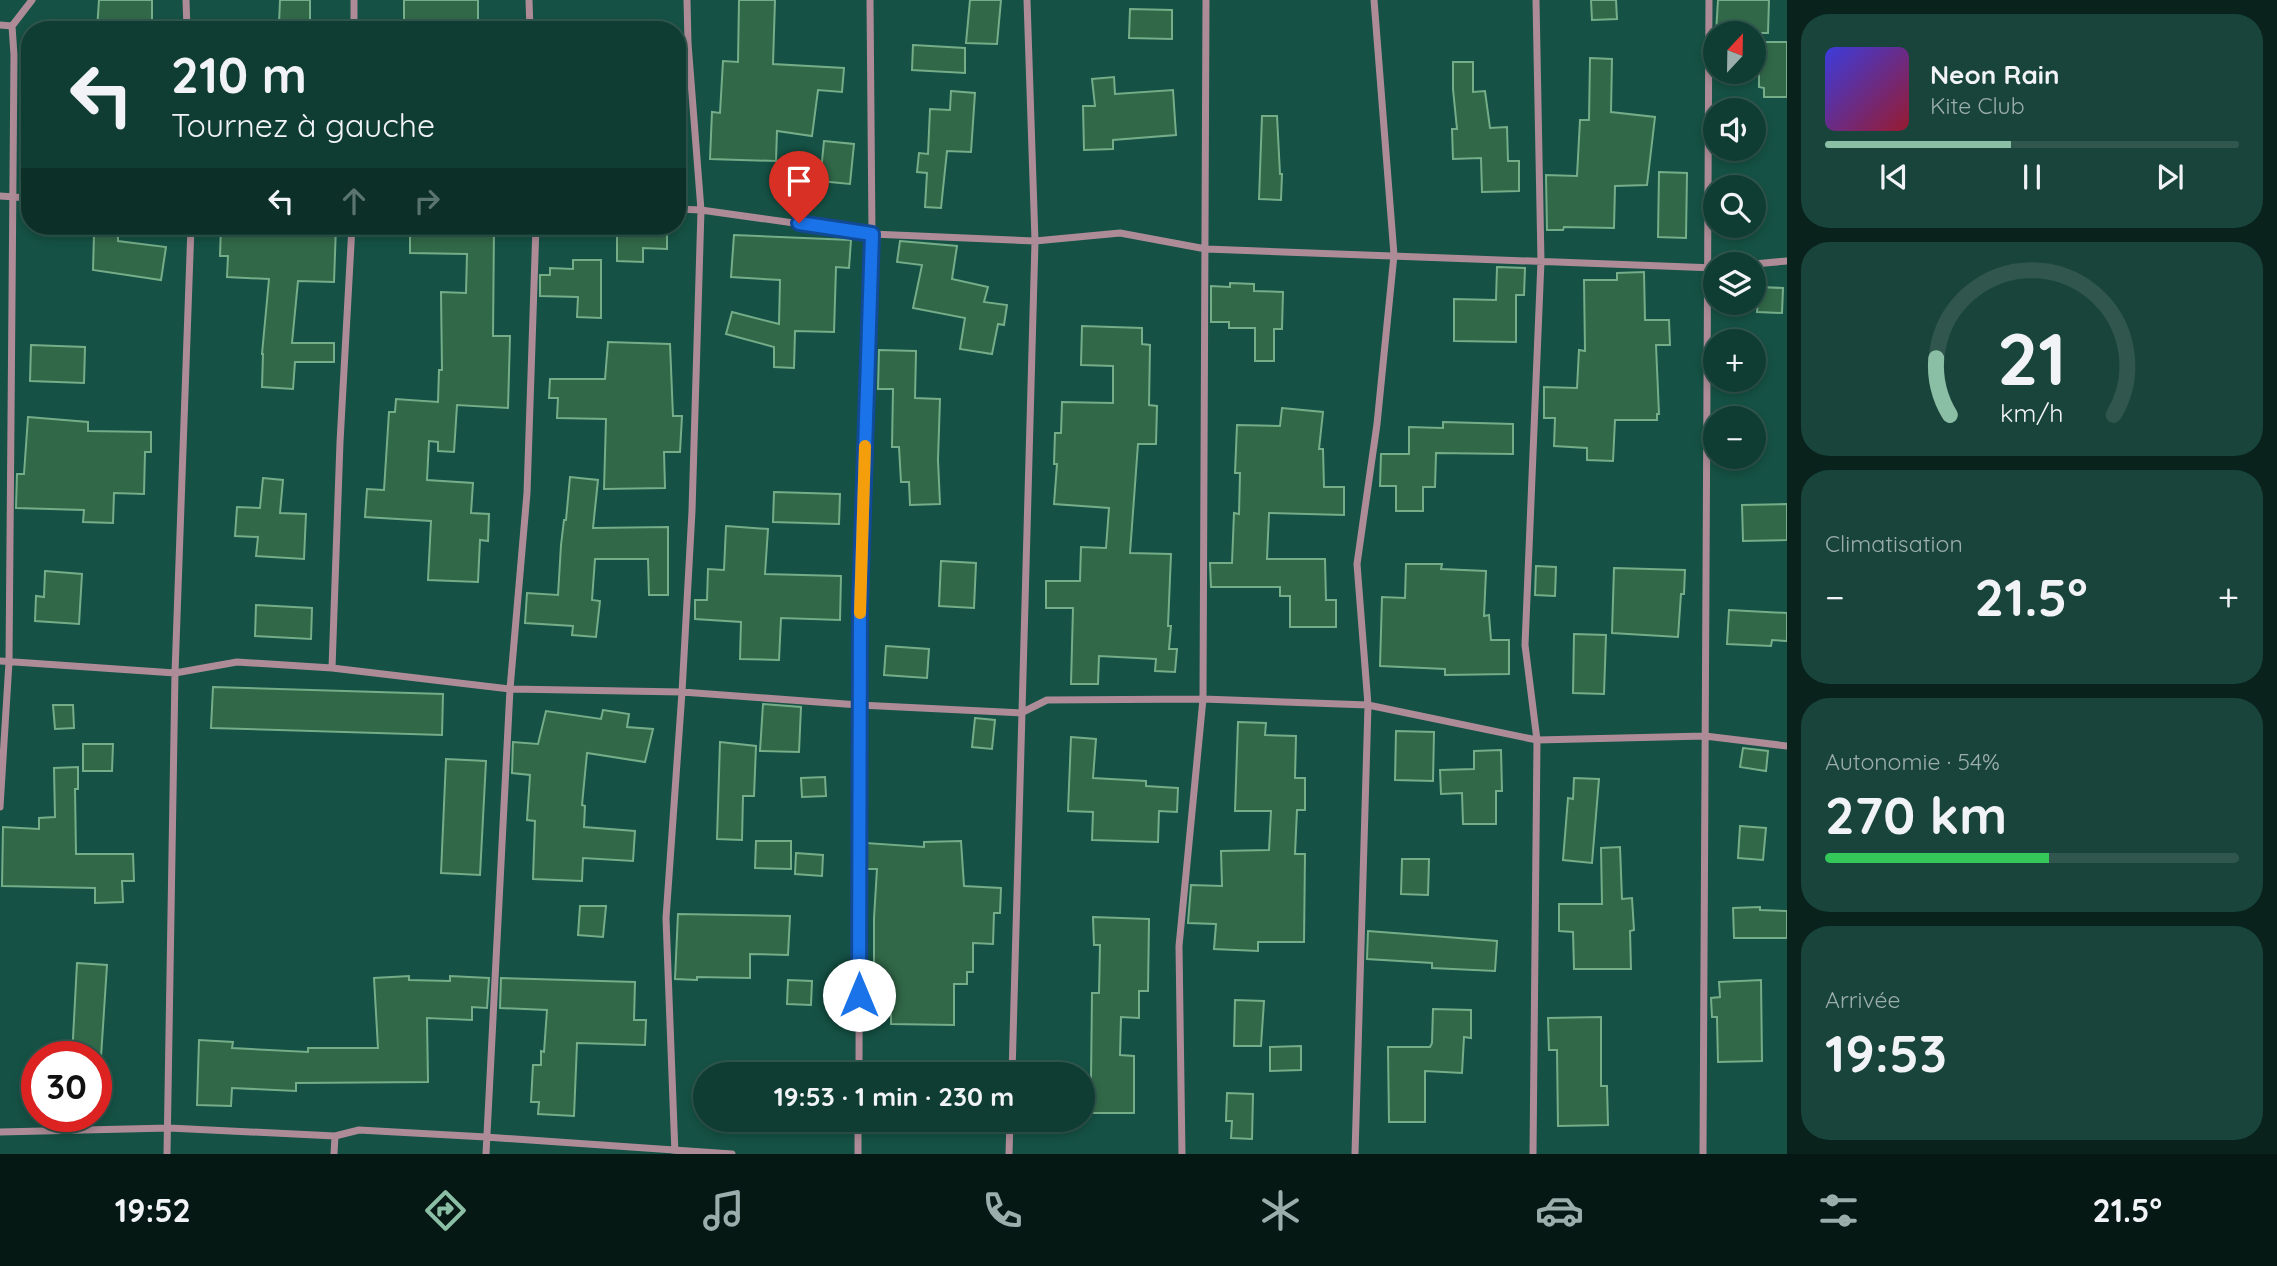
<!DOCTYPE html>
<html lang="fr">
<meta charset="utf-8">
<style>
body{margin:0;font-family:Quicksand,sans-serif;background:#19443b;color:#f1f3f6;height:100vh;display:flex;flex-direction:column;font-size:26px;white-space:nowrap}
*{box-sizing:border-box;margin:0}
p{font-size:23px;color:#9caeac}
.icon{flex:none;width:38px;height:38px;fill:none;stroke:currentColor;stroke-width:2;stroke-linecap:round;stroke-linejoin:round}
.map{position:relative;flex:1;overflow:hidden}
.drawer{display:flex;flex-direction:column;gap:14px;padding:14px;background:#09221c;width:490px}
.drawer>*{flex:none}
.hud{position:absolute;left:21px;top:21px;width:665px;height:214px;border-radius:28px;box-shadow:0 4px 10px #0003,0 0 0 2px #30564e;background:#103d33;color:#f1f3f6;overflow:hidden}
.needle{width:46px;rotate:22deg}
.tools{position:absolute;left:1703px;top:21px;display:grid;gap:14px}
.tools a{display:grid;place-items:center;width:63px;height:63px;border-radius:50%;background:#103d33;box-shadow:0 4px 10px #0003,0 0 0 2px #30564e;font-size:35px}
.speed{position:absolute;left:21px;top:1041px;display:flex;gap:14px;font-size:35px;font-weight:700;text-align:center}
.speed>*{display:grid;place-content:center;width:91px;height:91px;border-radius:50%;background:#103d33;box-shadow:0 4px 10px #0003,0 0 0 2px #30564e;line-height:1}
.speed .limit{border:10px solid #d22;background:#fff;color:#111}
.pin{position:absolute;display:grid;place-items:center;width:60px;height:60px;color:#fff;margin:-72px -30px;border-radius:50% 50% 50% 0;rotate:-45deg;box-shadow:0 0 7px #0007}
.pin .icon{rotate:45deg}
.me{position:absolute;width:77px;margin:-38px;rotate:0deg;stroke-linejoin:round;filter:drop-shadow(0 0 5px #0008)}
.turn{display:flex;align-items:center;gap:24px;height:147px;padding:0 35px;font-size:32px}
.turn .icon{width:91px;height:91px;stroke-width:2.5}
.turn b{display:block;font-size:49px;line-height:60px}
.lanes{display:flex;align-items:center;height:66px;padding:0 35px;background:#0003;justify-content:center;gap:35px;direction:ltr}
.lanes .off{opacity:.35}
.big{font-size:52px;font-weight:700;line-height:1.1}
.drawer .tile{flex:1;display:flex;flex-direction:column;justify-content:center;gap:10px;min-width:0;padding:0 24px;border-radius:28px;background:#19443b}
.drawer .dial{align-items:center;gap:0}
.dial svg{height:182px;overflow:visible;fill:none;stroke:#30564e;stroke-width:7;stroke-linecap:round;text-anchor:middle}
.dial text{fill:#f1f3f6;stroke:none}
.song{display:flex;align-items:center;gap:21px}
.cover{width:84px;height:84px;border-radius:10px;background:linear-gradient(135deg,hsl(240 70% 55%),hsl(350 70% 35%))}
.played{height:7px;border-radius:4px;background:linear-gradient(90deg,#8abfa5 45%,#30564e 45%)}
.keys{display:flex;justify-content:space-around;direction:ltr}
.heat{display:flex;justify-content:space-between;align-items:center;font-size:38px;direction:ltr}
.charge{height:10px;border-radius:5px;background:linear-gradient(90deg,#34c759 54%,#30564e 0)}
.trip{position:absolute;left:693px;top:1062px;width:402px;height:70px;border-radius:35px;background:#103d33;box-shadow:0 4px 10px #0003,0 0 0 2px #30564e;font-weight:700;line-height:70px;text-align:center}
.tabs{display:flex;height:112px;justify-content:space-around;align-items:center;background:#061814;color:#9caeac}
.tabs .icon{width:49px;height:49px}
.tabs .active{color:#8abfa5}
.tabs b{font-size:32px;color:#f1f3f6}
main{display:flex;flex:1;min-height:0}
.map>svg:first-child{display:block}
</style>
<main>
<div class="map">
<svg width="1787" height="1154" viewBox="0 0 1787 1154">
<rect width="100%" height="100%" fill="#155144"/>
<!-- building -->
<path fill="#316848" stroke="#75ad89" stroke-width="2" d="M99,0H152V30H97Z
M280,0H310V25L279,24Z
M404,0H478V28L436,27V30H404Z
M739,0H775L773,64L844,68L842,92L818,90L812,136L777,131L776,161L710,159L712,112L720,113L723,61L738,62Z
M970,0H1001L997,44L966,43Z
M1591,0H1616L1617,19L1592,20Z
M1718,0H1769L1768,33H1716Z
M1130,9L1172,10V39L1129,38Z
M1759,42H1787V97H1764V88L1759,87Z
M913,45L965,48V73L912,70Z
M1590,58L1612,59L1611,112L1655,117L1647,185L1615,186L1614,228L1564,227L1563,230H1547L1546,175L1577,176L1580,120H1589Z
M1453,62H1473V92L1485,91L1490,128L1507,127L1508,161H1519V191L1482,192L1481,158L1453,159L1452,129H1457L1453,89Z
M1114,77L1115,94L1173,90L1176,135L1113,140V149L1084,150L1083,106H1095L1092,79Z
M951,91L975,93L971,152L947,151L941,208L925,207L927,173L917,172L919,153L928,154L930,109L950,110Z
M1262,116H1277L1280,174H1282L1281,200L1259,199Z
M824,141L854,144L850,184L820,181Z
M1659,172L1687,173L1686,238L1658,237Z
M221,226H336L334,282L298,281L292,343H334V362H295L293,389L262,387L263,354H262L269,279L227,277L228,256H220Z
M448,226H494L493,336H510L508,408L457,405L454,452L438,451V442L429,441L427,480L473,483L471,513L489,514L488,541L480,540L478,582L428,580L431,521L365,517L367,489L384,490L389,412H395L396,399L438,402L439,370H442L441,292L466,293L467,254L410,253V228Z
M617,226H667V249L643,248V262L617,261Z
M94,234L118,235V241L166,247L161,280L93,270Z
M734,235L851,240L849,268L836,267L834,332L795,331L794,368L774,367V347L726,334L732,312L779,324L780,280L731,277Z
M900,241L957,246L952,279L988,287L984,302L1007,305L1004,325L998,324L992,354L960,349L965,318L913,308L922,265L897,262Z
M573,260H601V318L577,317L578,297L540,296V275H550V268L573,269Z
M1497,267L1525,268L1524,295H1516V342L1454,341V299L1496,300Z
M1644,272L1645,320H1669L1670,345H1656L1659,414H1657V420H1615L1613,461L1587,460V448L1554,446L1555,418H1544V387L1577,388L1579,350L1585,351L1584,280H1617V273Z
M1230,283L1254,284V291L1283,292L1282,329H1274V361H1255V328H1229V322H1211V286L1230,287Z
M1759,287L1783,288L1782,313L1757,312Z
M1082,326L1142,328V344L1150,345L1149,405L1157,406L1156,444H1138L1130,553L1171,554L1168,626H1171L1169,649H1177L1175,672L1155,671L1156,659L1099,656L1098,684H1071L1073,608H1046V581H1080L1081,547L1106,548L1109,508L1054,504L1057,464H1054L1055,433H1061L1062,402L1113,403V366L1081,365Z
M608,342L670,344L673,416H682L680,452H664L665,488L604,489L606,419L557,418L558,398H549L550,379H605Z
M31,345L85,347L84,383L30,381Z
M879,350L916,351L915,398L940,399L938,460L940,504L910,505L909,482H901L899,447H892L893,389H878Z
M1282,408L1323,412L1319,449H1323L1324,487H1344V515L1269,513L1267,559H1325L1326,600H1336V627H1290V596H1280V587H1211L1210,563H1232L1234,513L1239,514L1240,473H1235L1237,425L1280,426Z
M28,417L88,422V431L151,432V452H145L144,494L114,493L113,523L83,522L84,510L16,508L17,474H24Z
M1443,422L1513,424V454L1436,453L1435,487H1423V511H1396V486H1380L1381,454H1409V427L1443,428Z
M570,477L598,480L593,528L668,527V595H649L648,559H595L592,600L600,601L596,637L572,635L573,626L525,623L527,593L558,595L561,545L564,520H566Z
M263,478L283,480L280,513L306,514L304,559L256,556L258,537L235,536L237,507L260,508Z
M774,492L840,494L839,524L773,522Z
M1787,504V540L1743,541L1742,505Z
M726,526L768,529L765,574L841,576L840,620L781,618L779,660L740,659L741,622L695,619V600H707L708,569L724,570Z
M941,561L976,563L974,608L939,606Z
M1406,564H1442L1441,569L1486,571L1484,616L1489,615L1491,640H1509V674L1445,675V669L1380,666L1382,597L1405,598Z
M1536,566L1556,567L1555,596L1535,595Z
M1614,568L1685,570L1684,594H1681L1678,637L1612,633Z
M45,571L82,574L79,624L35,621L36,596L44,597Z
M256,605L312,608L311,639L255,636Z
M1729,610L1787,613V641L1772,640L1771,646L1727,644Z
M1574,634L1606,635L1604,694L1573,693Z
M886,646L929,649L927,678L884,675Z
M213,687L443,694L442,735L211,728Z
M763,704L801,707L799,752L760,751Z
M53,705H73L74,728L55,729Z
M603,710L629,714L627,727L653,729L645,762L587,753L582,805L585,806L584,827L635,831L633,861L583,858L582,881L533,879L535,821L527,820L530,775L512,773L513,742L538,744L546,711L601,719Z
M975,718L995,720L992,749L972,747Z
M1238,722L1266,723L1265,735L1296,736L1295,778H1305V810H1297L1295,854H1305L1304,942H1258V951L1214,949L1216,924L1188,923L1191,885L1222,886L1221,851L1269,850L1271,811H1235Z
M1396,731L1434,732L1433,781L1395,780Z
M1071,737L1096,739L1093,778L1146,781V786L1178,788L1177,812L1159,811L1158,842L1092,840L1093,812L1068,811Z
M720,742L756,746L754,796H743L742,840L717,839Z
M83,744H113L112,771H83Z
M1743,748L1768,751L1766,771L1740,767Z
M1501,750L1502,791H1496V824H1463L1462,793L1441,794L1440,770L1474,769V751Z
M446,759L486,761L480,875L441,873Z
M78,767V789H75L76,854H133L134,881H122L123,902L95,903V888L2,886L3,827L39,829V818L55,817L54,768Z
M825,777L826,796L802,797L801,778Z
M1574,778L1599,779L1592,863L1563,860L1568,798L1573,799Z
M1740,826L1766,828L1763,860L1738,858Z
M756,841H791V869L755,868Z
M961,841L964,886L1001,888L1000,913H994L993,944L973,943V972H967V984H954V1025L891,1024V1001H874V918L877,869H866V843L924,847V842Z
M1620,847L1622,899L1632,898L1634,930L1630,931L1631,969H1574L1573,932L1559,931V904H1602L1601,848Z
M796,853L823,855L822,876L795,874Z
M1402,859H1429L1428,895L1401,894Z
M580,906H606L603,937L578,935Z
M1760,907V910L1787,911V938H1734L1733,908Z
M678,914L790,916L788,955L750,954V978L697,977V980L675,979Z
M1093,917L1149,919L1148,991H1139V1018L1121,1017L1120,1055L1134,1056V1113H1086V1080H1091L1092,993H1099L1100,945H1094Z
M1368,931L1497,941L1495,971L1432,968V963L1367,959Z
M77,963L107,965L101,1057H72Z
M409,976V980L450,981V976L489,978L487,1008L472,1007V1020L427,1018L428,1082L296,1083V1091L232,1088L231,1106L197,1105L199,1040L233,1042L232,1048L308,1052V1048H378L374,978Z
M501,978L635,982L634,1020H646L645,1045L577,1043L574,1116L538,1114L539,1102H531L533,1065H541V1051L544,1052L547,1010L500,1008Z
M788,980L812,981L811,1005L787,1004Z
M1761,980L1762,1061L1718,1062L1717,1017H1712L1711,998L1720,997L1719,982Z
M1235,1000L1264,1001L1261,1046H1234Z
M1433,1009L1471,1010V1038L1464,1037L1462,1073L1425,1071V1122H1389L1388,1047H1430L1432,1043Z
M1601,1017V1086H1607L1608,1125L1558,1126L1557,1050H1549L1548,1018Z
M1301,1046V1070L1270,1071V1047Z
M1227,1093L1253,1094L1252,1139L1231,1138L1232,1121H1226Z"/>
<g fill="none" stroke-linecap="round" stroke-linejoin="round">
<!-- minor -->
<path stroke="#ad8c97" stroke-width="7" d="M186,0L187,30
M529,0L530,30
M0,25L12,26
M354,30V0
M0,196L30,198
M677,209L701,210L872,234L1035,241L1120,233L1206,249L1715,268
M1754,264L1787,261
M0,661L175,673L237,662L332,668L510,689L682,692L859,705L1021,713L1047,700L1203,699L1368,705L1537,740L1705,736L1787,746
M332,668L340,442L352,226
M0,807L9,662L14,55L12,26L32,0
M859,1074L860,605L872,234L870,0
M1012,1074L1035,241L1027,0
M0,1132L169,1128L335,1136L359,1130L486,1137L732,1154
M167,1154L175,673L191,226
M334,1154L335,1136
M486,1154L510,689L527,493L536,226
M675,1154L666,918L682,692L692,511L701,210L688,43L687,0
M858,1154V1120
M1009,1154L1010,1120
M1182,1154L1179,946L1203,699L1206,0
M1355,1154L1368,705L1357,564L1377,424L1394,255L1374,0
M1533,1154L1537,740L1525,645L1541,261L1536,0
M1703,1154L1709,0"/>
</g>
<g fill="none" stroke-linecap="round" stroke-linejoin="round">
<defs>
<path id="route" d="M799,223L872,234L860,605L859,995"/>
</defs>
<!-- route casing -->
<use href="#route" stroke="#114b97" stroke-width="18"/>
<!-- route -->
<use href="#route" stroke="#1a73e8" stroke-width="12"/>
<!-- slow -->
<path stroke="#f59e0b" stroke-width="12" d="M860,613L865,446"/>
</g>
</svg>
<div class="tools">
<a><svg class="needle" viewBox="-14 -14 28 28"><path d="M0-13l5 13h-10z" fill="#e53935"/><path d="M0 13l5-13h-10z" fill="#9caeac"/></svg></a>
<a><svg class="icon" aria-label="sound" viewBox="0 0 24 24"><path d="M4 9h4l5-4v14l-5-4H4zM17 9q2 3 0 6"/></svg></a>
<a><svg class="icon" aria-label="search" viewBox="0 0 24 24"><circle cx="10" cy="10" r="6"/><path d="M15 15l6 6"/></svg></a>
<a><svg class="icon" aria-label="layers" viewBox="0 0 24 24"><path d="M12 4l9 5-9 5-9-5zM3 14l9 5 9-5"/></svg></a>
<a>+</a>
<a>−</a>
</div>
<div class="speed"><div class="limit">30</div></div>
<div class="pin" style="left:799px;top:223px;background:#d93025"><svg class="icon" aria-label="arrive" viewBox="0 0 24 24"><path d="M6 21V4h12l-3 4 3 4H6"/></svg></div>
<svg class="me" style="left:859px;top:995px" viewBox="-20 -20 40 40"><circle r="19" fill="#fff"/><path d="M0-13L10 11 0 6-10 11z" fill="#1a73e8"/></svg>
<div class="trip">19:53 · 1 min · 230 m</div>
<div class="hud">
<div class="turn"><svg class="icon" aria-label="left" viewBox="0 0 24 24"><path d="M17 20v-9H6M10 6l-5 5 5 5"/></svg><div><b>210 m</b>Tournez à gauche</div></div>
<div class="lanes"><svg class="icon" aria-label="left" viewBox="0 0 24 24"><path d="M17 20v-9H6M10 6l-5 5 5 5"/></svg><svg class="icon off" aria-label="ahead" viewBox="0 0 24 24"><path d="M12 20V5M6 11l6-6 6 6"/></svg><svg class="icon off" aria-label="right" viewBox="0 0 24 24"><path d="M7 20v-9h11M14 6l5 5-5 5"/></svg></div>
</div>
</div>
<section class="drawer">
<div class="tile">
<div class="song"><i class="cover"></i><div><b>Neon Rain</b><p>Kite Club</p></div></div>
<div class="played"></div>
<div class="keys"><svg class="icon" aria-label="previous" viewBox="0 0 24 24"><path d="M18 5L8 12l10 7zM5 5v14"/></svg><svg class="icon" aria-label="pause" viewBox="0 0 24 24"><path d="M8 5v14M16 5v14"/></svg><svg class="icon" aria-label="next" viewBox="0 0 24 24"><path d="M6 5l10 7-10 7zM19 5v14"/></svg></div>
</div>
<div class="tile dial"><svg viewBox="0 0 100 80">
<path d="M14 69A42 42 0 1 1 86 69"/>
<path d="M14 69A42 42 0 0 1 8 44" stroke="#8abfa5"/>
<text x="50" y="56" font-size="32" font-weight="700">21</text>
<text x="50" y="72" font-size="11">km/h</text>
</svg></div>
<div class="tile"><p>Climatisation</p>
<div class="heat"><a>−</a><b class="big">21.5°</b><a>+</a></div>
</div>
<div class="tile"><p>Autonomie · 54%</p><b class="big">270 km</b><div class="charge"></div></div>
<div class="tile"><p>Arrivée</p><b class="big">19:53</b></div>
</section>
</main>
<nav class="tabs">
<b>19:52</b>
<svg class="icon active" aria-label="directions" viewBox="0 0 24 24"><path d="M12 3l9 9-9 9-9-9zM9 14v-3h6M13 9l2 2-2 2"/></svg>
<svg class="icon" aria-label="music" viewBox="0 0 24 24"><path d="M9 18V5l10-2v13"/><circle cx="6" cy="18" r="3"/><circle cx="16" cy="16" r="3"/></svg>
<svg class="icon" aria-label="phone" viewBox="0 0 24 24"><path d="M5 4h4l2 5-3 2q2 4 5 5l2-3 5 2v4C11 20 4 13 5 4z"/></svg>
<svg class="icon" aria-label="climate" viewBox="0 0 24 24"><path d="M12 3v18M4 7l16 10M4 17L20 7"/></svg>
<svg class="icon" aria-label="car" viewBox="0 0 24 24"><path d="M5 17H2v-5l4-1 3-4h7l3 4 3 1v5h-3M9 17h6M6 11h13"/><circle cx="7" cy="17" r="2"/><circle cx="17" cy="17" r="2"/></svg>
<svg class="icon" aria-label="filters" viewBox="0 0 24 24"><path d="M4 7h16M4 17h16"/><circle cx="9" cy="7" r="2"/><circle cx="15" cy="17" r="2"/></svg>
<b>21.5°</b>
</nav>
